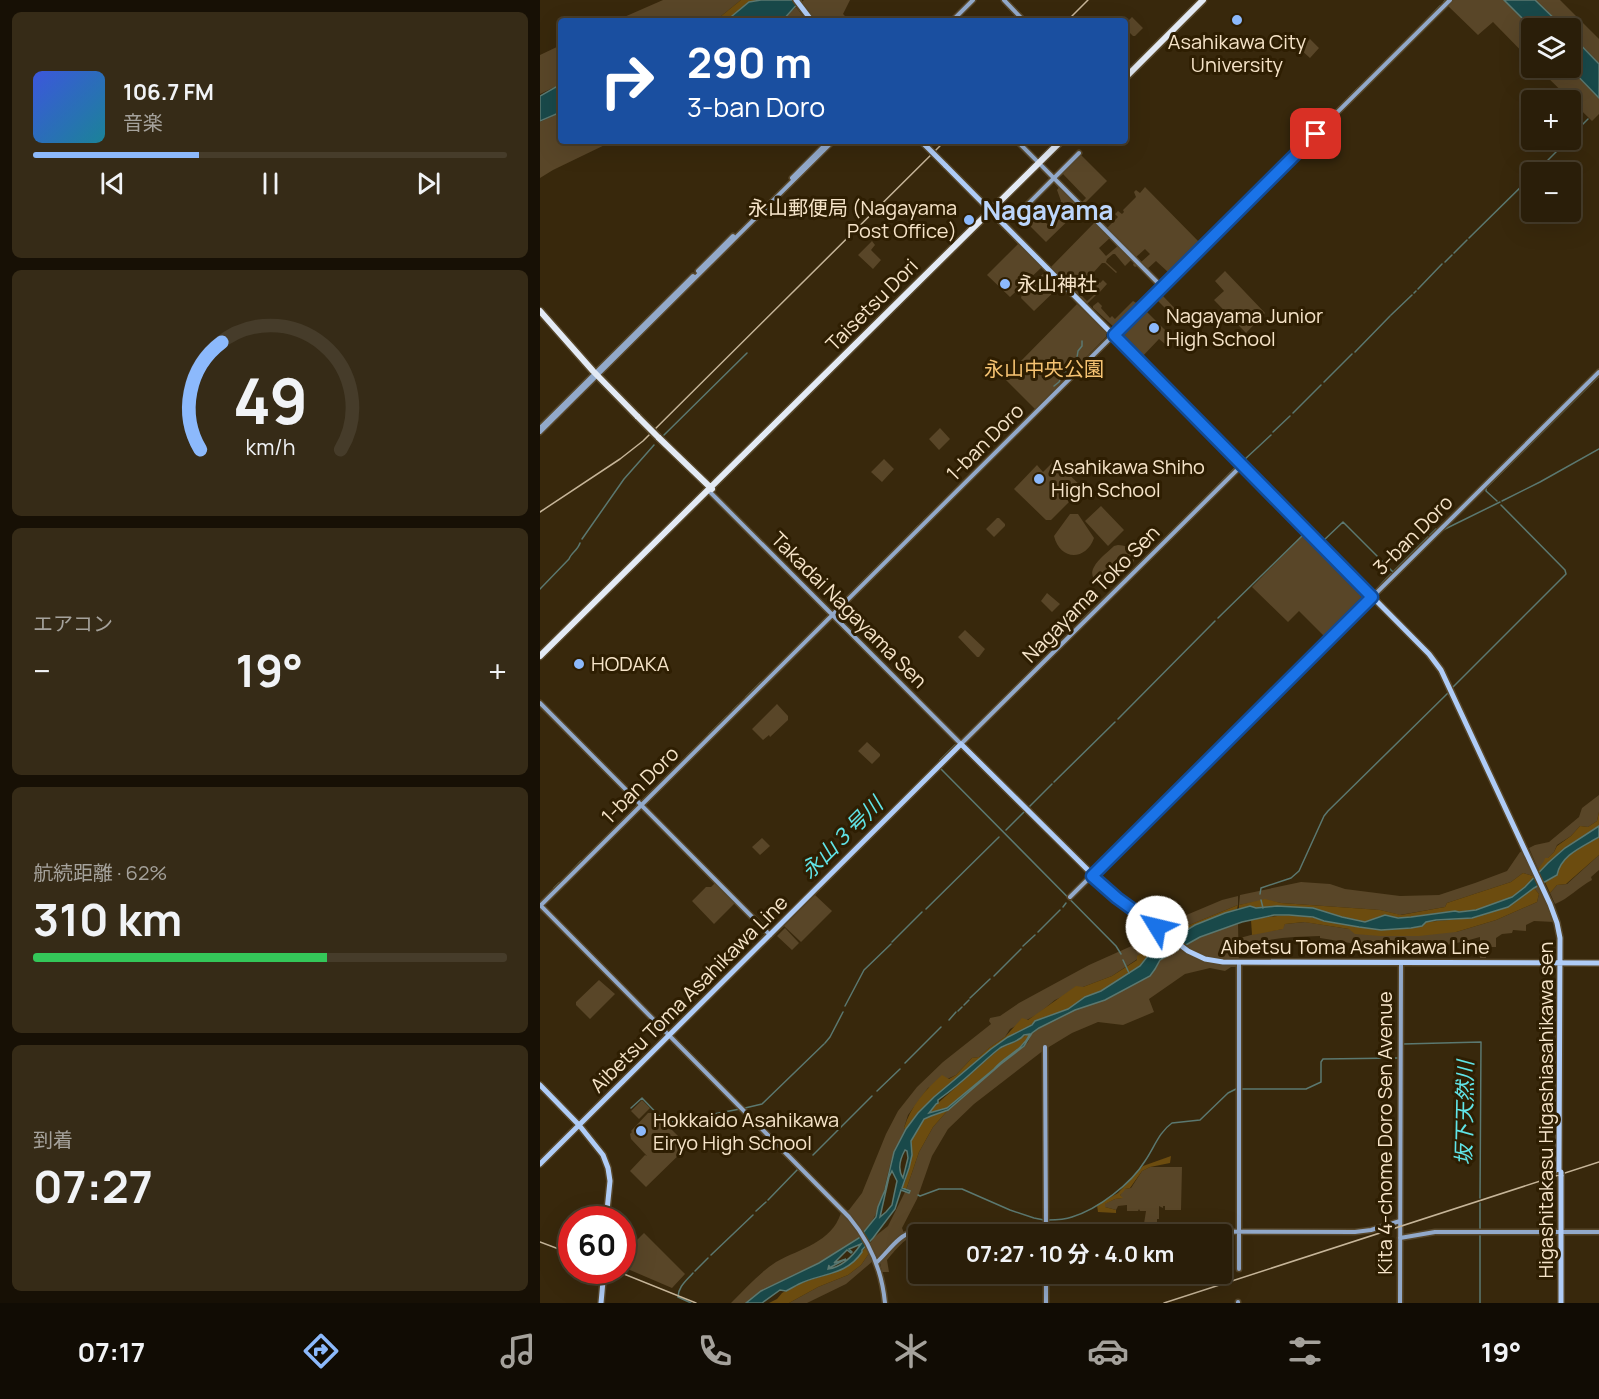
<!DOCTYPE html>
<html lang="ja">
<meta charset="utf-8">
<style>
body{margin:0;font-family:Manrope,"Noto Sans JP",sans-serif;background:#362b17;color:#f1f3f6;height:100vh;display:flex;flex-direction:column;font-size:22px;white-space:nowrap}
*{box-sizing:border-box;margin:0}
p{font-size:20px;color:#a5a29c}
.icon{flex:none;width:33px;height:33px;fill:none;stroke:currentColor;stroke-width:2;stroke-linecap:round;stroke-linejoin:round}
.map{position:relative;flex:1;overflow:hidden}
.sheet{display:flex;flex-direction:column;gap:12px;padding:12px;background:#171005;width:540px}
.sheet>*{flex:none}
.guide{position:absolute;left:18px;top:18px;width:570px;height:126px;border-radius:6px;box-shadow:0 6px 24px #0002,0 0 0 2px #463c2a;background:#1a4fa0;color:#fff;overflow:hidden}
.controls{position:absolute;left:981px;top:18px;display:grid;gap:12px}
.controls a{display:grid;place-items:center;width:60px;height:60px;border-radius:6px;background:#2a1e09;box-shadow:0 6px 24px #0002,0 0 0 2px #463c2a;font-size:30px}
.speed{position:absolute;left:18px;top:1206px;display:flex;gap:12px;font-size:30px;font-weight:700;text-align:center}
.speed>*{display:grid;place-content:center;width:78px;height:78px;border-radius:50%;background:#2a1e09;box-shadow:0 6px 24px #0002,0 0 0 2px #463c2a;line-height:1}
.speed .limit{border:9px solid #d22;background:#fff;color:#111}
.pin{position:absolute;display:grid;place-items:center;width:51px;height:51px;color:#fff;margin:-26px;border-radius:12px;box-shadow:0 3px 9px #0006}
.me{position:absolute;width:66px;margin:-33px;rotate:306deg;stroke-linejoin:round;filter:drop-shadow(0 0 4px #0008)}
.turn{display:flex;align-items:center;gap:21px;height:126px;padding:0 30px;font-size:27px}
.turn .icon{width:78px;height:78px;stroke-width:2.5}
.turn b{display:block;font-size:42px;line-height:51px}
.big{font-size:45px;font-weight:700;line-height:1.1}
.sheet .card{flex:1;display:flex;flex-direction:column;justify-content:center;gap:9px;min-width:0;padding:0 21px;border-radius:9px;background:#362b17}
.sheet .dial{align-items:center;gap:0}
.dial svg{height:156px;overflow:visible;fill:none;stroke:#463c2a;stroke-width:7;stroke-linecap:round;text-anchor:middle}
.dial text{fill:#f1f3f6;stroke:none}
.song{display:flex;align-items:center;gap:18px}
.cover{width:72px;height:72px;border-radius:9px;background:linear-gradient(135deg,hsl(230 70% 55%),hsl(190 70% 35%))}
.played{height:6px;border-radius:3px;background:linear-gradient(90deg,#8cb9fc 35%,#463c2a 35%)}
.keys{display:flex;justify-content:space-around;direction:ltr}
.heat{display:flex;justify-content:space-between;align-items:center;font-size:33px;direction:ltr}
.charge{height:9px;border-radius:4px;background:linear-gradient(90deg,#34c759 62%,#463c2a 0)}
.trip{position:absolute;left:368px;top:1224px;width:324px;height:60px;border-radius:6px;background:#2a1e09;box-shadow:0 6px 24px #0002,0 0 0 2px #463c2a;font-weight:700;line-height:60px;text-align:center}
.tabs{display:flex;height:96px;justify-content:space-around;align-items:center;background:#110c04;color:#a5a29c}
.tabs .icon{width:42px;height:42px}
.tabs .selected{color:#8cb9fc}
.tabs b{font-size:27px;color:#f1f3f6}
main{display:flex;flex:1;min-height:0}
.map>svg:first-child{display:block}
</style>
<main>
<section class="sheet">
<div class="card">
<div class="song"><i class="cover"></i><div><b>106.7 FM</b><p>音楽</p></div></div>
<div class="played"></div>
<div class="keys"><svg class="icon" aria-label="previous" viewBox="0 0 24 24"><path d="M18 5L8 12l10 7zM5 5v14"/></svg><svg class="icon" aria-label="pause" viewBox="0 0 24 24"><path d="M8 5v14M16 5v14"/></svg><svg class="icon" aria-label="next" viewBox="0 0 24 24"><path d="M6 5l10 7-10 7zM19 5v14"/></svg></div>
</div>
<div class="card dial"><svg viewBox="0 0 100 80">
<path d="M14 69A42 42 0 1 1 86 69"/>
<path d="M14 69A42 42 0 0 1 25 14" stroke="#8cb9fc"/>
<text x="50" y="56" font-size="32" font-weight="700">49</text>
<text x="50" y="72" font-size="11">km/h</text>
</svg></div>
<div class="card"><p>エアコン</p>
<div class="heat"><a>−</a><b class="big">19°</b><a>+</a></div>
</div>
<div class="card"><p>航続距離 · 62%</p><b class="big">310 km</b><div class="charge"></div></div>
<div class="card"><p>到着</p><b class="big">07:27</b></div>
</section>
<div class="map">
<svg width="1059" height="1303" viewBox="0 0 1059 1303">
<rect width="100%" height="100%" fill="#38280c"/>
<!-- green -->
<path fill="#594628" d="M123,0H201L175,21H75Z
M264,0H310L303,14L310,21H275L260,3Z
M912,0H964L992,28L991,61L953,22L938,35L907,5Z
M995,0H1020L1059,39V64L1031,35L1030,28H1024Z
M256,7L267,21H242Z
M592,17L603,28L595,36H593L585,28V24Z
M770,39L779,48L770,58L760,49Z
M21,45V84L0,94V55Z
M998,68H1030L1059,98V114L1052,121Z
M21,112V141H73L13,170L0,178V122Z
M539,153L567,181L543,205L541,203L546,198L523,174L517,179L515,177Z
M521,185L542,207L506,242L483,219L494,209L507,224L512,222L514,224L523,215L515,207L520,204L521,201L517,190Z
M605,187L662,245L624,283L618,281L628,272L616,261L606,270L600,263L610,254L605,249L595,258L566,229L578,217L575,214L578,211L582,214L584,212L583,210L596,197L594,192L596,190L600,193Z
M555,222L571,237L559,248L566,256L579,245L592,259L585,266L575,254H573L567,259L566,262L577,272L576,273L565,263H562L553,273V276L560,283L563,280L567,284L558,294L554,290L557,286L550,279H547L537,288V291L547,301L555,294L556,295L547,304L511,267Z
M332,241L335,245L331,250L341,260L333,269L318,255Z
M479,243L502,267L470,297L447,275Z
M594,263H596L618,285L617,287L619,289L575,328L553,308V306L558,302L562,306L561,308L570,318L572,316L575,319L593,301L598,304L616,286L597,266L595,267L593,265Z
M685,271L725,313L706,333L674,300L684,291L675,281Z
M503,274L507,275L519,287L494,311L481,298L482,294Z
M623,296L647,321L643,326L618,301Z
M537,304L566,331V337L495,409L463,377V375L477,365Z
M605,310L632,337L625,344L619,339L601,358L580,337V334Z
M400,428L410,439L399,450L389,439Z
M344,459L354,469L342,482L331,472Z
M512,463L518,464L543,488L511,520H506L474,489L497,465L503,472Z
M561,506L584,530L568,546L545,521Z
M530,514H538L554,538C546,561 520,561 514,536Z
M457,518H459L465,524V526L454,537L446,529Z
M764,534L825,594L826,598L785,637L759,611L748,622L712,587Z
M578,545C587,545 599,552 593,563C590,567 577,580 572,583C562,590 547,578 554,567C558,559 568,552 574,546Z
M507,593L520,604L512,612L501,601Z
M425,630L445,649L439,657H437L418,637Z
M237,704L248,716V720L230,737L229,735L223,740L212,729Z
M327,742L340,754V756L332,764L318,751Z
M1059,795V812L1057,821L1048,827L1040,826L1031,836L1017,845L1014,852L998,869L989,848L995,845L1009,842L1039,817L1042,808Z
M222,838L230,846L220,855L212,847Z
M985,850L996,874L993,876L983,873L971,882L907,903L905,907L860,915L840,910L741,903L725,900L699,905L700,895L761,882L790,884L805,889L860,896L899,895L935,883L967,871L980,852Z
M1059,855V870L1051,877L1052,880C1039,887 1028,899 1015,904L1010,893L1017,885L1027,884Z
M177,881L197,901L174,924L152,901L166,887H171Z
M999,885L1015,922L994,921L986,925V931L973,930L972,933L962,934L956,938V947H950V943H946V958H940V937C929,940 918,943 907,945C865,953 822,945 780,938V936C753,937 728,937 703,948V955H700V938L718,933L742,929L745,924L765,922L809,929L916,932L956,920L997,902L999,894L994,888Z
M275,895L292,911L261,942L244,926Z
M698,896V905L647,926L572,976L543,987L515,1000L498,1014L470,1029L465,1037L449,1048L439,1057L432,1058L416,1075L388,1088L368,1115L364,1128L366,1129C362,1137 356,1146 353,1155C344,1182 344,1213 322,1233L324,1236L279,1263L221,1291L206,1303H191C205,1289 219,1273 236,1262C261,1248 291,1243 301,1213L309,1210L322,1193L346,1134L358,1111L377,1087L403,1062L451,1024L449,1021L450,1018L460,1016L479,1003L549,965L596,944L608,931L625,920L644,916L682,900Z
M698,924L699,967H691L685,971L670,968L645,974L609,999L614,1012L583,1025L558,1022L532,1033L504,1050L434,1104L408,1129L392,1156L377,1199L362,1228L364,1233L339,1258L337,1257L330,1244L333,1238L348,1226L366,1190L379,1152L393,1127L408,1110L461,1064L477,1052L488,1042L492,1033L499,1028L535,1010L565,1000L610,976L615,969L620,960L651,942L660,937Z
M245,928L259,943L252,950L237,936Z
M59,980L75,994L50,1019L36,1005V1002Z
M102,1100L110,1108L99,1119L91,1111Z
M108,1113H115L148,1146L106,1187L90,1171L105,1155L107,1156L91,1139L90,1134L92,1132L91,1131Z
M610,1167H642L641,1210H625V1206H623V1208L619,1206V1219H617V1230H603L606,1211H600L599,1209L598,1211H587V1205L578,1206L576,1210L565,1207L564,1204L575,1199L582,1198L580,1195L584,1189L591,1188L602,1171Z
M104,1233L145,1274L132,1288L83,1267V1257L85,1252Z
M378,1233C363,1240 359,1246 347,1260L349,1272H342L340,1263C352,1252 361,1236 378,1233Z
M330,1252L333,1261L306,1284L267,1303H249L278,1287L308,1275L321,1265Z"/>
<!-- forest -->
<path fill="#6c4c0f" d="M201,0H221L209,2L187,21H175Z
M1059,812V826L1025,848L1000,872L998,869L1004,861L1005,858H1008L1014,852L1017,846L1031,836L1040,826L1048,827L1057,821Z
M1059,837V855L1026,884L1017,885L1010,893L1005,882L1017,875C1021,855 1042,847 1059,837Z
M983,873L993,876L997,875C989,883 981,892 971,897C957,905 930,914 915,911L871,917H852L825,922L802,917L773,908L737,906L716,908L710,906L699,909V905L725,899L741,903L840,910L861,915L905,907L907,903L971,882Z
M994,888L999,894L997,902L956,920L916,932L879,936H840L815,934L809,929L764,922L745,924L743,929L712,935L711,920C735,915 761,912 784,921L886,922L932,918L968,907Z
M698,905L697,909L655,925L611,952L600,966L561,991L545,997L528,1009L495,1021C490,1028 462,1041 452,1049C442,1056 433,1065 423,1073C402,1091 382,1107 366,1129L364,1128C371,1106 385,1090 402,1075L409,1079L416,1075L432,1058L439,1057L449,1048L465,1037L482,1018L488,1020L536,986L543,987L572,976L597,960V956L647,926Z
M490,1033C481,1052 466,1055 454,1069L407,1108L388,1113L396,1104L398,1103L459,1049C465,1046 471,1044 477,1041C482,1038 485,1035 490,1033Z
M408,1110L393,1127L379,1152L366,1190L362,1188L365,1182L372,1155L371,1141L374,1135L384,1119L391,1116Z
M631,1156L630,1163L610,1167L602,1171L590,1188L585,1189L584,1191L580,1195L583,1198L575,1199L565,1204V1207L576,1210V1213L558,1212L557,1205L578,1193L603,1166Z
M327,1246L330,1252L321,1265L308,1275L278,1287L249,1303H229L237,1299L242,1293L257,1284L299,1271L308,1266Z"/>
<!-- water -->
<path fill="#19494a" stroke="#5b7870" stroke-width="1.5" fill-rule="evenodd" d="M221,0H261L242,21H186L209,2Z
M964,0H995L1024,28H992Z
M1031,35L1059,64V98L1030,68Z
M21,84V112L0,121V96Z
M1059,826V837C1042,847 1021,855 1017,875L994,888L968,907L932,918L896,920L886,922L882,926L871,928L841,930L819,927L784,921L773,917L749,915H734L702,922L660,937L651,942L620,960L615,969L610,976L565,1000L535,1010L499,1028L492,1033L484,1046L461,1064L408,1110L391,1116L384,1119L371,1141L372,1155L369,1168L362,1188L370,1191L369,1193L361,1190L355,1209L333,1238L322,1250V1252C306,1276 281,1273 259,1284C255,1286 250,1289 246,1291L240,1290L222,1303H206L221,1291L279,1263L319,1238L336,1217L338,1207L345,1190L354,1152L366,1129L378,1113L394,1097L451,1049L468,1037L492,1025L495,1021L528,1009L545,997L561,991L600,966L611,952L655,925L685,913L710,906L716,908L737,906L773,908L802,917L825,922L845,915L858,918L871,917L915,911L919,912L936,910L972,897L985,887L1008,863L1025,848ZM490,1034C481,1052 466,1055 454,1069L407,1108L389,1113L396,1104L398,1103V1100C412,1090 425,1079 438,1067C445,1061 452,1054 460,1048C468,1043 479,1042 484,1035ZM365,1150L367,1151L368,1158L363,1178C357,1169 360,1159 365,1150ZM352,1171L357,1181L354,1195L352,1205L346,1212L340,1217L349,1177ZM321,1244C313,1256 303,1267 288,1269L289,1265V1268L306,1259L294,1263L307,1250L311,1253L312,1252L309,1249Z"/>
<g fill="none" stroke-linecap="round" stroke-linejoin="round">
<!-- stream -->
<path stroke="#5b7870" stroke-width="1.5" d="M904,2L906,0
M876,31L900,6
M869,38L872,35
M864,43L868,39
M860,47L862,45
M854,53L858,49
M821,86L828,79
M809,97L818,88
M799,107L802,105
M793,114L796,110
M789,117L790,116
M783,123L787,119
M778,129L781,125
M1030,137L1048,119
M764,142L769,138
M754,153L762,145
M1006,162L1028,140
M995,172L1003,164
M673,233L681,226
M929,238L992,176
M662,244L671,235
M914,253L927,240
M905,262L912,255
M623,282L660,245
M878,289L902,264
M874,293L876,291
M851,315L872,295
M584,320L617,288
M815,352L850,316
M784,382L812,354
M514,386L519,382L522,375L536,364L538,351L542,346V341
M753,413L781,385
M733,432L750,416
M124,435L207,353
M704,460L731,435
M701,470L778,546
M432,473L457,448
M406,499L424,481
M957,501L946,491V488L1059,376
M962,501L1000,482L1059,449
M395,510L402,503
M384,520L391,514
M903,530L960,502
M890,535L896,529
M42,539L84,479L114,445
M783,541L803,522L853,572
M361,544L378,526
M613,551L698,465
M338,566L356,549
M854,571L888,537
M845,580L851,574
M316,588L334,570
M0,589L29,559C31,553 38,550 40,543
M836,590L844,581
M306,599L311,593
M294,610L300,604
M678,618L765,533
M541,621L608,555
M281,623L288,616
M271,633L278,626
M254,650L266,638
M512,650L537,626
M227,677L244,660
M912,688L1026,574L1025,570L961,505
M206,697L221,682
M193,710L198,705
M444,719L507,656
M578,719L675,621
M169,734L187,716
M423,739L434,729
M147,756L165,739
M400,760L415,745
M401,769L576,946L581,954
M125,778L143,761
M514,782L575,722
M112,791L121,783
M102,801L109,794
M489,807L512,784
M79,824L97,806
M466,830L484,812
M578,852L587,843
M46,857L74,830
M573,857L575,855
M566,864L569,861
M24,879L41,861
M14,888L19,883
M272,889L298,863
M539,891L545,885
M720,894L721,888L751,878L759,871L784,816L788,811L909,692
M721,900L723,908
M523,907L526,903
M386,909L459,837
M231,930L239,922
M498,932L520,910
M352,942L382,912
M216,945L225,935
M483,946L495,935
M583,960L589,973
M454,976L481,949
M430,998L450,979
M424,1005L429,1000
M305,1006L324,970L351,944
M418,1011L422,1007
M409,1020L416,1012
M129,1032L189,972
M285,1043L290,1037L303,1012
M863,1044L941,1042L940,1198
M365,1063L401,1027
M702,1089H766L781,1082V1062L783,1059L858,1058
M337,1091L360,1069
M91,1108L102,1098L126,1123L200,1109
M205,1108L222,1104L284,1044
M44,1117L126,1035
M300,1128L332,1096
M273,1155L298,1130
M0,1160L20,1141
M378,1195L380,1196L399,1189H422L470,1210L494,1218L504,1220
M228,1200L258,1169
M216,1211L226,1202
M508,1220C516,1220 524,1220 532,1217C558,1209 591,1184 605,1161C614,1148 619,1132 632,1123L660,1120L688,1093L696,1089
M940,1229V1203
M171,1255L213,1215
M155,1271L168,1258
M151,1303L138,1297C138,1287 146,1281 153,1273
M940,1303V1235"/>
<defs>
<path id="secondary" d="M464,0L484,21
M412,21L433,0
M477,141L622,287
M252,178L289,141
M477,215L539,153
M158,271L193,236
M0,428L153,276
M0,432L293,141
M170,492L421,744L702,465
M0,703L230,935
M530,897L1059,372
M0,906L910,0
M1,906L309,1217C330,1242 342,1271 345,1303
M505,1047L506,1234
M860,1238L895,1232H1059
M337,1262C349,1251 358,1235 375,1231L815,1232L831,1230L860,1221
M699,1269V962
M506,1303V1274
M698,1303V1302
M860,1303L861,963"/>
<path id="primary" d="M256,0L272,21
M405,165L889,654L901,670L1010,904L1017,923L1020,938L1019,1172
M0,1085L39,1125L63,1155L68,1168L70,1181L66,1220
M0,1164L421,744L567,889L648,951L665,959L683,962L1059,963
M61,1303L64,1270
M1021,1303V1175"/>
<path id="highway" d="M585,78L663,0
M0,311L53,371L98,417
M118,437L172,489
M0,656L521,141"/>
</defs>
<!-- secondary casing -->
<use href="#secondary" stroke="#56462a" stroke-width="7"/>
<!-- primary casing -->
<use href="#primary" stroke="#56462a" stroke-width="8"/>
<!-- highway casing -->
<use href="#highway" stroke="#56462a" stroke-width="9"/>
<!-- secondary -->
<use href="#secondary" stroke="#92a9ca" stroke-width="4"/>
<!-- primary -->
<use href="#primary" stroke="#afccf7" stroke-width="5"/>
<!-- highway -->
<use href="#highway" stroke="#e3eaf5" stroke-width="6"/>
<!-- rail -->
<path stroke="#c6b599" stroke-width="1.5" d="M527,21L548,0
M0,512L80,459L103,441L405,141
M0,1242L32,1254
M74,1270L156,1303
M624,1303L1059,1162"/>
<defs>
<path id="primary-bridge" d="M381,141L405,165
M1021,1172V1175"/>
<path id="highway-bridge" d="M98,417L118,437"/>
</defs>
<!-- primary-bridge casing -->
<use href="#primary-bridge" stroke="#56462a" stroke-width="8" stroke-linecap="butt"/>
<!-- highway-bridge casing -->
<use href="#highway-bridge" stroke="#56462a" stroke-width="9" stroke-linecap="butt"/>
<!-- primary-bridge -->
<use href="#primary-bridge" stroke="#afccf7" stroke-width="5"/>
<!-- highway-bridge -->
<use href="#highway-bridge" stroke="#e3eaf5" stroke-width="6"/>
</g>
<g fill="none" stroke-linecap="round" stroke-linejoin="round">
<defs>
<path id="route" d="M617,927L577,898L552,876L832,597L574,335L776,134"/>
</defs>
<!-- route casing -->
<use href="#route" stroke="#114b97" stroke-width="15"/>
<!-- route -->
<use href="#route" stroke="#1a73e8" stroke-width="10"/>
</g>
<!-- markers -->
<g fill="#8cb9fc" stroke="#2e1e02" stroke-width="2">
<circle cx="697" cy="20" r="6"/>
<circle cx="429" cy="220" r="6"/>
<circle cx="465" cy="284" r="6"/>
<circle cx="614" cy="328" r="6"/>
<circle cx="499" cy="479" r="6"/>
<circle cx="39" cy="664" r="6"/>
<circle cx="101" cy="1131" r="6"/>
</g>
<g text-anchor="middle" stroke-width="6" stroke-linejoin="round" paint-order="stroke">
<!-- poi labels -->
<g font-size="20" fill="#f6e4c9" stroke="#2e1e02" text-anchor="start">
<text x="697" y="49" text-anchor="middle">Asahikawa City<tspan x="697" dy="23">University</tspan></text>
<text x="417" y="215" text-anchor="end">永山郵便局 (Nagayama<tspan x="417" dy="23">Post Office)</tspan></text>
<text x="477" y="291">永山神社</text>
<text x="626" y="323">Nagayama Junior<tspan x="626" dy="23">High School</tspan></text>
<text x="511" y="474">Asahikawa Shiho<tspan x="511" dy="23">High School</tspan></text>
<text x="51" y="671">HODAKA</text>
<text x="113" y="1127">Hokkaido Asahikawa<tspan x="113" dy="23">Eiryo High School</tspan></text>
</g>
<!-- street labels -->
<g font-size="20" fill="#f6e4c9" stroke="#2e1e02">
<text transform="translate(332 305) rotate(-45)" y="7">Taisetsu Dori</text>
<text transform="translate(445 442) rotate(-45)" y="7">1-ban Doro</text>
<text transform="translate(873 535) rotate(-45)" y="7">3-ban Doro</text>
<text transform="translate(551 594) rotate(-45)" y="7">Nagayama Toko Sen</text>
<text transform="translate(309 610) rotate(45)" y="7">Takadai Nagayama Sen</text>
<text transform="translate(100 785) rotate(-45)" y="7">1-ban Doro</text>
<text x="815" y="954">Aibetsu Toma Asahikawa Line</text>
<text transform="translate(149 994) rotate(-45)" y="7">Aibetsu Toma Asahikawa Line</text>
<text transform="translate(1006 1110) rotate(-90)" y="7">Higashitakasu Higashiasahikawa sen</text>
<text transform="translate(845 1133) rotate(-90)" y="7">Kita 4-chome Doro Sen Avenue</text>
</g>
<!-- park labels -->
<g font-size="20" fill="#f6c372" stroke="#2e1e02">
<text x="504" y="376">永山中央公園</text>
</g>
<!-- water labels -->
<g font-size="21" font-style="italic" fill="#60e5e8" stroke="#2e1e02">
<text transform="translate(302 838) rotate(-45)" y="7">永山３号川</text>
<text transform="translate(925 1113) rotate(-89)" y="7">坂下天然川</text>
</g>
<!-- district labels -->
<g font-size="26" font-weight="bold" fill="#bcd6fc" stroke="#2e1e02">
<text x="508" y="220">Nagayama</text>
</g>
</g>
</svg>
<div class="controls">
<a><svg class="icon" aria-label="layers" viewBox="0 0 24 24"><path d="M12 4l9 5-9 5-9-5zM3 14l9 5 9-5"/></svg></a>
<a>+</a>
<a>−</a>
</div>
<div class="speed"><div class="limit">60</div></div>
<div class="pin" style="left:776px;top:134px;background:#d93025"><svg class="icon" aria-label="arrive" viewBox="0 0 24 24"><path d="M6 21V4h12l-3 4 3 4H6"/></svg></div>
<svg class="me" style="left:617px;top:927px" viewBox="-20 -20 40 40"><circle r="19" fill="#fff"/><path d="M0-13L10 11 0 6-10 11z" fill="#1a73e8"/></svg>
<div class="trip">07:27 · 10 分 · 4.0 km</div>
<div class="guide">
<div class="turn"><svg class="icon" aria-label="right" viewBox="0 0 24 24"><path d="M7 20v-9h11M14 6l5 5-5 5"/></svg><div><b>290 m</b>3-ban Doro</div></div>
</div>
</div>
</main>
<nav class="tabs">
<b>07:17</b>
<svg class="icon selected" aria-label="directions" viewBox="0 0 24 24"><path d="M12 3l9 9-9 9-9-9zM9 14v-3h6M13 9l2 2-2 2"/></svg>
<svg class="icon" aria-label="music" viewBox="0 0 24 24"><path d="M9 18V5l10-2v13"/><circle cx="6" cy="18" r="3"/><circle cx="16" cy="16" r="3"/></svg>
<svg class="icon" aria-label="phone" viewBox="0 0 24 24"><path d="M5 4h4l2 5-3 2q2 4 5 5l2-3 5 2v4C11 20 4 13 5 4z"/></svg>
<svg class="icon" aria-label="climate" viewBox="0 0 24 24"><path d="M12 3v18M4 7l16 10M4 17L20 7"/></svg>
<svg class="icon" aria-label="car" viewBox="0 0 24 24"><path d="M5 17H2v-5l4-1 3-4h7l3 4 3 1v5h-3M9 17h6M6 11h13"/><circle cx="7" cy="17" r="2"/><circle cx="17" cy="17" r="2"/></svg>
<svg class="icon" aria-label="filters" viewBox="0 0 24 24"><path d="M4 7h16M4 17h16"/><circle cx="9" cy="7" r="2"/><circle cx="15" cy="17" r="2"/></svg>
<b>19°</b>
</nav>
